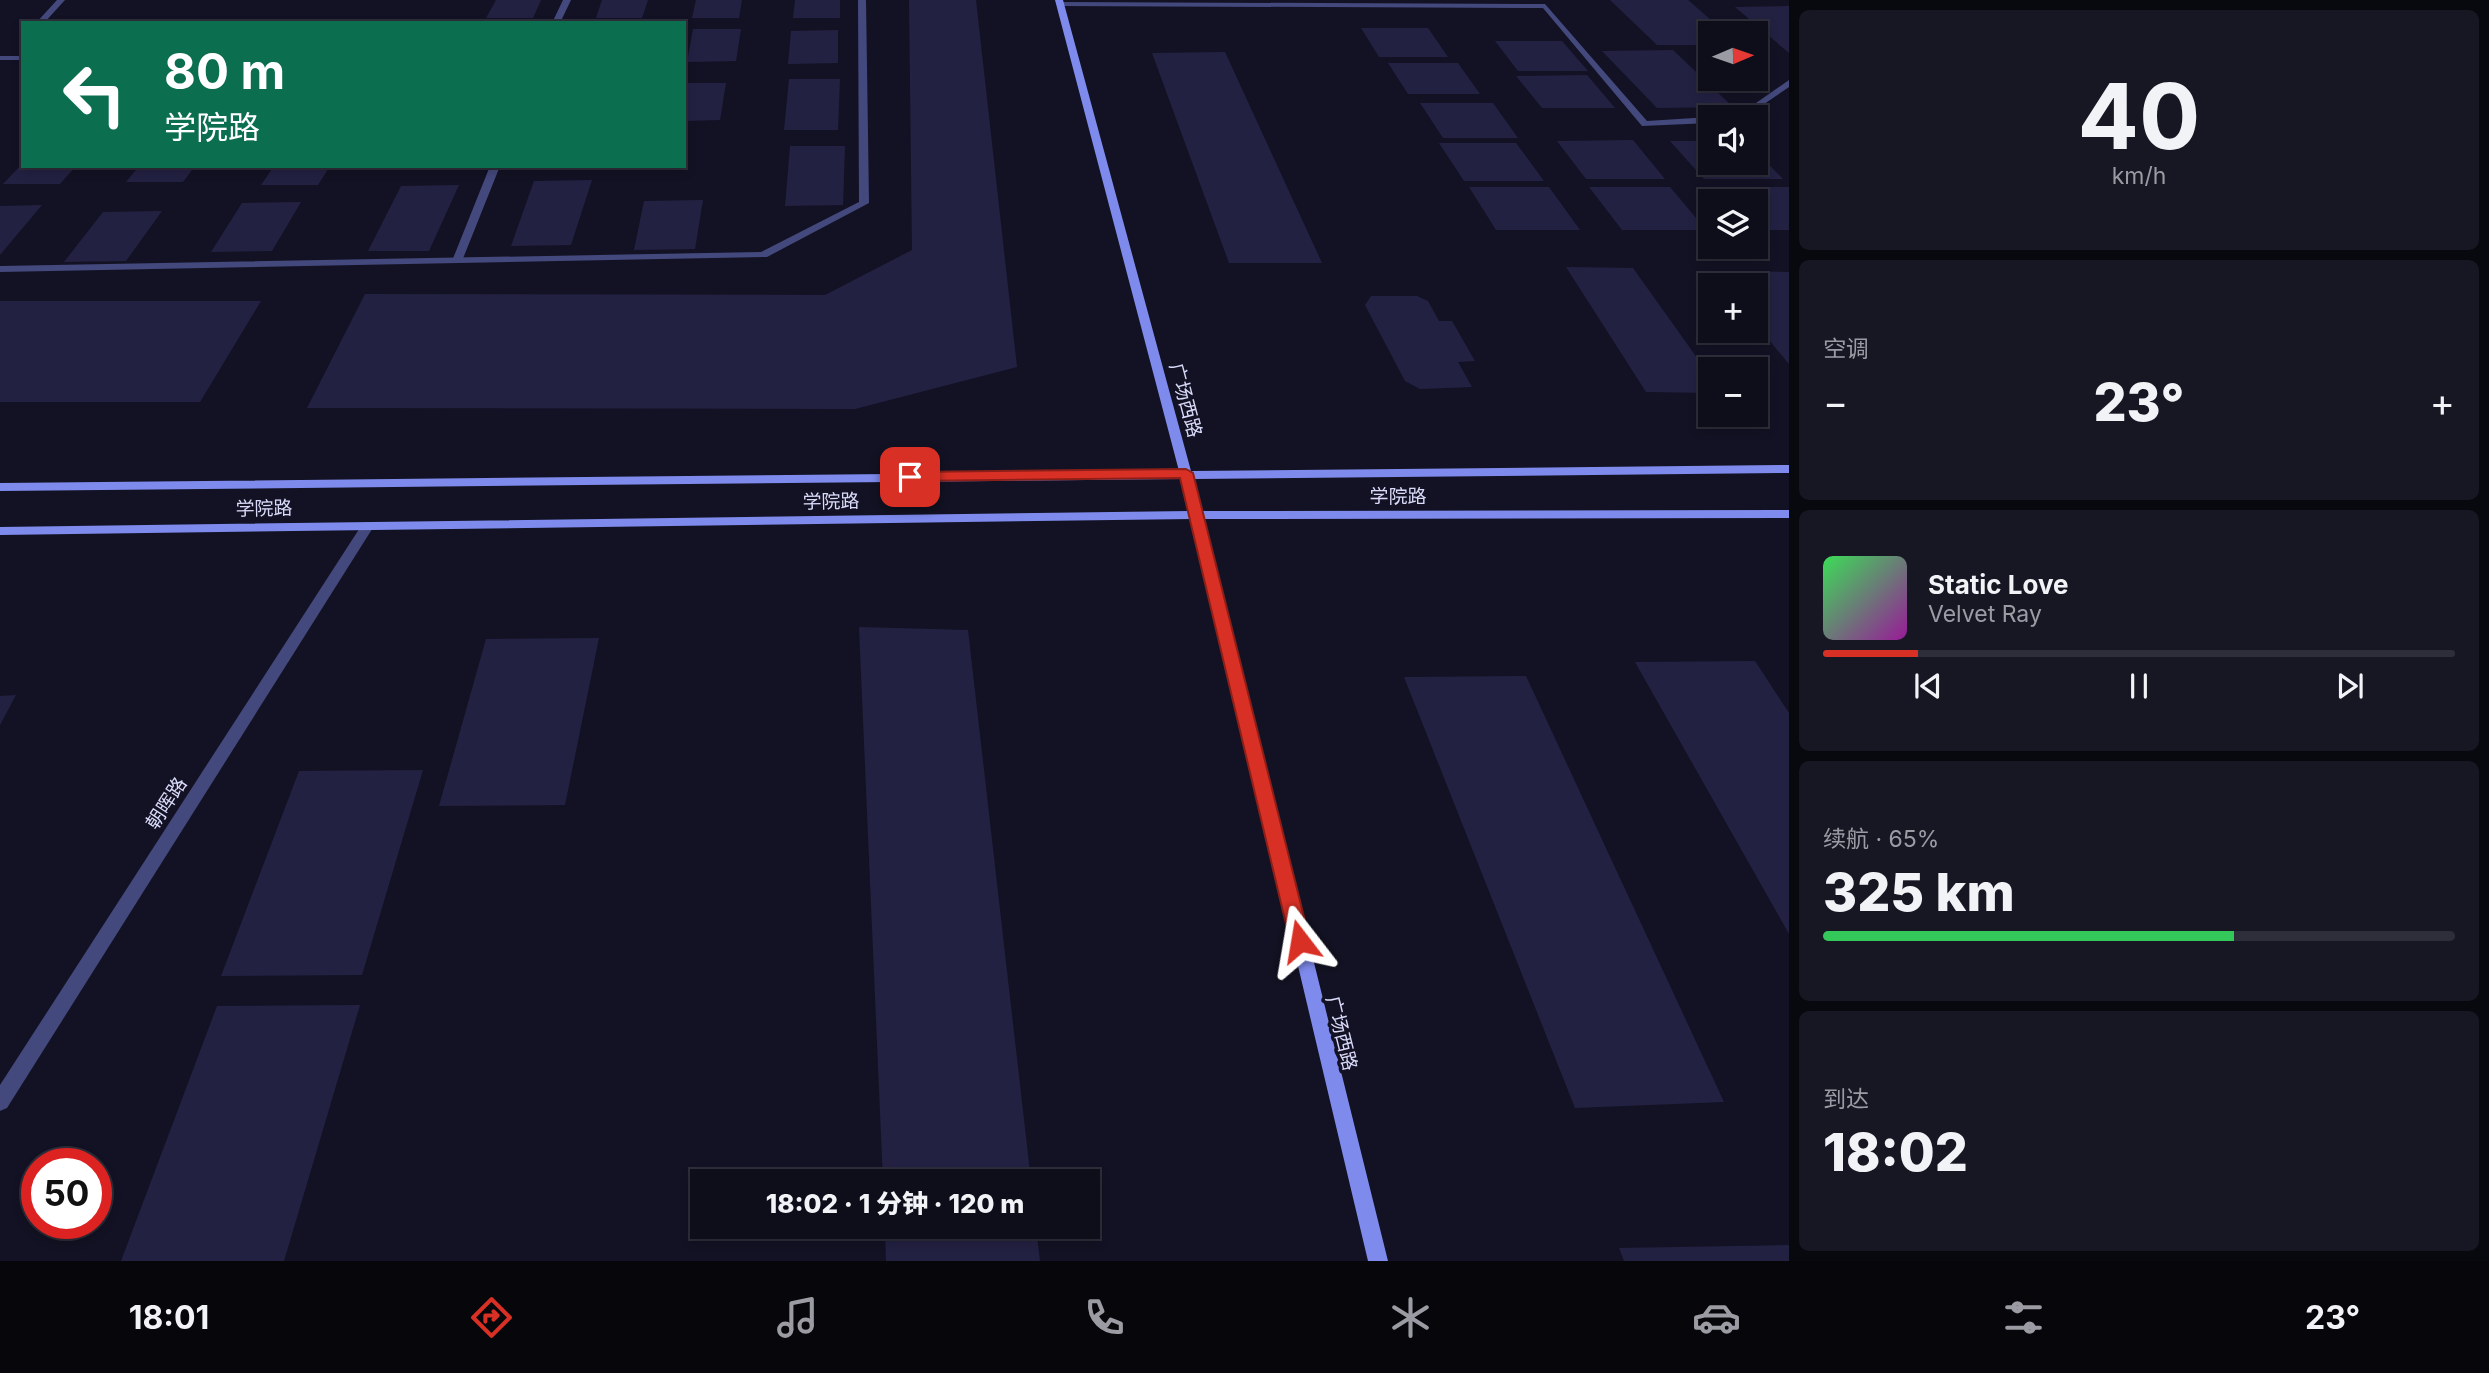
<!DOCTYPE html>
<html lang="zh">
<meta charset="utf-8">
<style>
body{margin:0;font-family:Inter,"Noto Sans SC",sans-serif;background:#171724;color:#f1f3f6;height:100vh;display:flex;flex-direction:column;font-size:26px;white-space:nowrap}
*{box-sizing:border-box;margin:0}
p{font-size:23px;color:#9b9ca3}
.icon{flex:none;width:38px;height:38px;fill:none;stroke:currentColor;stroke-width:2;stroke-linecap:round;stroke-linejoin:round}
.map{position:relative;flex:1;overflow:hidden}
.details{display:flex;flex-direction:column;gap:10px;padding:10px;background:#08080f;width:700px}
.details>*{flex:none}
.hud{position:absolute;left:21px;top:21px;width:665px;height:147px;border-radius:0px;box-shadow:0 4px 10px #0003,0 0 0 2px #2e2e3a;background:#0b6e4f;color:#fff;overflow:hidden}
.needle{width:46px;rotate:88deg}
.fabs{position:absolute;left:1698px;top:21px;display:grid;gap:14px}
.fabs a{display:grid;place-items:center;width:70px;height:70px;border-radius:0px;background:#0e0e1b;box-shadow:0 4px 10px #0003,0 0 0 2px #2e2e3a;font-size:35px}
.speed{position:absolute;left:21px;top:1148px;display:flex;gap:14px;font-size:35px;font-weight:700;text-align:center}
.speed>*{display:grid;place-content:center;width:91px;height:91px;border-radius:50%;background:#0e0e1b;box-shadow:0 4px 10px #0003,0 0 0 2px #2e2e3a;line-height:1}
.speed .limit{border:10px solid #d22;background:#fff;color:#111}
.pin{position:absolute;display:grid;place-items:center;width:60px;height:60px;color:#fff;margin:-30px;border-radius:14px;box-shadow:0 4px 10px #0006}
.me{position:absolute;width:77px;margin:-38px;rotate:346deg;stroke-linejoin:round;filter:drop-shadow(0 0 5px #0008)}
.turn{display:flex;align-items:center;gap:24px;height:147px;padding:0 28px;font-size:32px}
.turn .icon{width:91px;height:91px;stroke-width:2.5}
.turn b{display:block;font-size:49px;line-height:60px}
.big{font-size:52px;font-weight:800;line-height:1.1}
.details .tile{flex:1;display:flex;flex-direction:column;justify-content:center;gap:10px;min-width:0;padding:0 24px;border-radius:10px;background:#171724}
.details .dial{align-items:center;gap:0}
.dial b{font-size:91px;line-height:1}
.song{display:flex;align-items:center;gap:21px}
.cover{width:84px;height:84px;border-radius:10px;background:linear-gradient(135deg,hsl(130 70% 55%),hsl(300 70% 35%))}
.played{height:7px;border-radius:4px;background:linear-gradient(90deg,#d93025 15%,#2e2e3a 15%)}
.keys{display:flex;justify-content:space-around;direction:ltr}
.heat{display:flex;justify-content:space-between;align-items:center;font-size:38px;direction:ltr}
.charge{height:10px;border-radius:5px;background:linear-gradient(90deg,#34c759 65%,#2e2e3a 0)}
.trip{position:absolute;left:690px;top:1169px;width:410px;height:70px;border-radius:0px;background:#0e0e1b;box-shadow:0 4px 10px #0003,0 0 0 2px #2e2e3a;font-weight:800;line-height:70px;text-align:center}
.tab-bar{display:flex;height:112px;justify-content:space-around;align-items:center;background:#06060b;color:#9b9ca3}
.tab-bar .icon{width:49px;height:49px}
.tab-bar .current{color:#d93025}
.tab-bar b{font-size:32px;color:#f1f3f6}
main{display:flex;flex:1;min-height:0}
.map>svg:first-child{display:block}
</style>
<main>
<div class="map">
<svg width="1789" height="1261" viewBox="0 0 1789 1261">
<rect width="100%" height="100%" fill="#131224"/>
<!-- building -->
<path fill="#232142" d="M496,0H541L533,18H486Z
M602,0H648L642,18H596Z
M696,0H742L739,18H692Z
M795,0H840V18H793Z
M909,0H976L1017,367L855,409L307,408L365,294L825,295L912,250Z
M1610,0H1688L1726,33H1710V45H1657Z
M1789,6V53L1735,7Z
M1361,28H1428L1448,57H1379Z
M693,29H741L736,61L687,62Z
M838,30V63L788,64L791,31Z
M1495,41H1562L1588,71H1518Z
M1673,50L1733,107L1657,108L1602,51Z
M1225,52L1322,263H1229L1152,53Z
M1388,63H1458L1480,94H1408Z
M1587,75L1615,108H1542L1516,76Z
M789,79H840L838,130H784Z
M684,83H726L720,120L684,121Z
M1420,103H1493L1518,138H1443Z
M1633,140L1665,179H1586L1557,141Z
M1670,141H1710V163H1755V150L1783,179H1704Z
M1439,143H1516L1544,181H1464Z
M790,146H845L843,205L785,206Z
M23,163V166H76L60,184H3Z
M139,166H195L183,182H126Z
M274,166H330L318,185H261Z
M592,180L571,245L511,246L534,181Z
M459,185L429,251H368L401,186Z
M1469,187H1549L1580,230H1496Z
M1589,187H1670L1706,230H1622Z
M1712,187H1789V230H1755V201H1724Z
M703,200L695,249L634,250L644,201Z
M301,202L272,251L211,252L242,203Z
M42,205L0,255V206Z
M162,211L126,261L64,262L103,212Z
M1566,267L1633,268L1710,376V393L1646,392Z
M1742,271L1789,272V364L1755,323V285H1734L1730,282Z
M1371,296H1417L1428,301L1439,321H1452L1475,361L1458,362L1472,387L1420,389L1405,381L1365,305Z
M0,301H261L200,402H0Z
M859,627L968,630L1031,1181H883Z
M599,638L565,805L439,806L486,639Z
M1755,661L1789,713V934L1635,662Z
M1526,676L1724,1102L1575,1108L1404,677Z
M16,695L0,725V696Z
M423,770L362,975L221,976L299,771Z
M360,1005L284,1261H121L217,1006Z
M885,1227H1036L1040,1261H886Z
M1789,1245V1261H1624L1619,1248Z"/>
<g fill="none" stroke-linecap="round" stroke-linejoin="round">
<!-- service -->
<path fill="#44497d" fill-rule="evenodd" d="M858,0H866L869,203L767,257L0,272V266L761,252L859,202Z"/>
<!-- minor -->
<path fill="#44497d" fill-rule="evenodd" d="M57,0H65L44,23H36Z
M563,0H571L560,23H552Z
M1057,2L1545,4L1647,121L1710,117V123L1642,126L1543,8L1060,6L1056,4Z
M0,56H23V60H0Z
M1789,80V87L1745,117H1736Z
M490,166H500L462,261L453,263L452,261Z"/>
<!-- tertiary -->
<path fill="#44497d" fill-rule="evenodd" d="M368,522L374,526L7,1108L0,1111V1085L363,523Z"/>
<!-- secondary -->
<path fill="#7e8bed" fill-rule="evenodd" d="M1055,0H1063L1191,471L1789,465V473L1194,479L1202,511L1789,510V518L1204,519L1388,1261H1368L1192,519L0,535V527L1190,511L1181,479L0,491V483L1179,471Z"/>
</g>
<!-- route -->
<path fill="#d93025" stroke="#8d1f18" stroke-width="2" d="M1186,469L1193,473L1310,941L1307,947L1300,950L1293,947L1290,941L1180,478L910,481L903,477L910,472Z"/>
<g text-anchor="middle" stroke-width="7" stroke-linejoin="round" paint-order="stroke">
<!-- street labels -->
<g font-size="19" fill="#dadbfa" stroke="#131224">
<text transform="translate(1186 400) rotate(75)" y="7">广场西路</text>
<text x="1398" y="503">学院路</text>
<text transform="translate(831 501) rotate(-1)" y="7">学院路</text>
<text transform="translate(264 508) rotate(-1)" y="7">学院路</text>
<text transform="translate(166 803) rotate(-57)" y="7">朝晖路</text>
<text transform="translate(1342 1033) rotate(76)" y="7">广场西路</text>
</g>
</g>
</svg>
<div class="fabs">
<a><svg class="needle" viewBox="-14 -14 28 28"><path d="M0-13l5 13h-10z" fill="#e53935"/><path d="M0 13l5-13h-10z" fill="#9b9ca3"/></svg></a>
<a><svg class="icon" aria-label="sound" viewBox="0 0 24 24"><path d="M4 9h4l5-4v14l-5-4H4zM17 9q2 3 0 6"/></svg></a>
<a><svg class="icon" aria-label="layers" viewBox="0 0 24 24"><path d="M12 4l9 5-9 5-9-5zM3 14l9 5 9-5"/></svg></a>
<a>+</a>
<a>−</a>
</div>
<div class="speed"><div class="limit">50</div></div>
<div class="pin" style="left:910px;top:477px;background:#d93025"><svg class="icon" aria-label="arrive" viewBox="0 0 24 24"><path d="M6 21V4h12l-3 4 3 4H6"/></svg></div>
<svg class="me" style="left:1300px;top:941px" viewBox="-20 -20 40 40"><path d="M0-17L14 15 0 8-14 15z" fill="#d93025" stroke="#fff" stroke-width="4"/></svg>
<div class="trip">18:02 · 1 分钟 · 120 m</div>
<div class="hud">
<div class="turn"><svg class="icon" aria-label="left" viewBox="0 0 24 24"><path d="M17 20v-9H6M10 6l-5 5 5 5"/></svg><div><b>80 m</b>学院路</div></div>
</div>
</div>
<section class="details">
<div class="tile dial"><b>40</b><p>km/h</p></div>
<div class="tile"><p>空调</p>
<div class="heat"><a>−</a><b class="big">23°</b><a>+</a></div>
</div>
<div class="tile">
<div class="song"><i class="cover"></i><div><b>Static Love</b><p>Velvet Ray</p></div></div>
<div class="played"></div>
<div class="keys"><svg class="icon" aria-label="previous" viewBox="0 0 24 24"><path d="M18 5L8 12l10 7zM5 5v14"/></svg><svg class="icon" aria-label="pause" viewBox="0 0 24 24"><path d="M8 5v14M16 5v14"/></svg><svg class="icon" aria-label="next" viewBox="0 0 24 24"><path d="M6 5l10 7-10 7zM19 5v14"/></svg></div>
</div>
<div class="tile"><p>续航 · 65%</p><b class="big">325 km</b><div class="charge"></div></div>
<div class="tile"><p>到达</p><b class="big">18:02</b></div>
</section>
</main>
<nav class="tab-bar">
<b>18:01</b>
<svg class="icon current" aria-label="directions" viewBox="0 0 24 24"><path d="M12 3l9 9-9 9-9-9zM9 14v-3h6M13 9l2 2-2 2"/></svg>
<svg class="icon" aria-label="music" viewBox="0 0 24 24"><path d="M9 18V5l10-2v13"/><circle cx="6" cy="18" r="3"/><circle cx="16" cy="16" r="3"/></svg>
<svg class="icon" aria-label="phone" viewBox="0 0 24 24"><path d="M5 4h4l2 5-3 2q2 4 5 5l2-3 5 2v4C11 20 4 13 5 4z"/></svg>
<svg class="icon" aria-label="climate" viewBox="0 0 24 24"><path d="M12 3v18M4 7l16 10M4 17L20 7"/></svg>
<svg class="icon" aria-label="car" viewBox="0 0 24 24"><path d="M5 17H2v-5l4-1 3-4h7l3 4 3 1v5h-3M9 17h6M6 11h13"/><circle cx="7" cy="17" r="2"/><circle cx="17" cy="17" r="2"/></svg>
<svg class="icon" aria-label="filters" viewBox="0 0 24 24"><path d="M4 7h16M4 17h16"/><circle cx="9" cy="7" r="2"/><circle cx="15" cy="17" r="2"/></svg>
<b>23°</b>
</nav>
